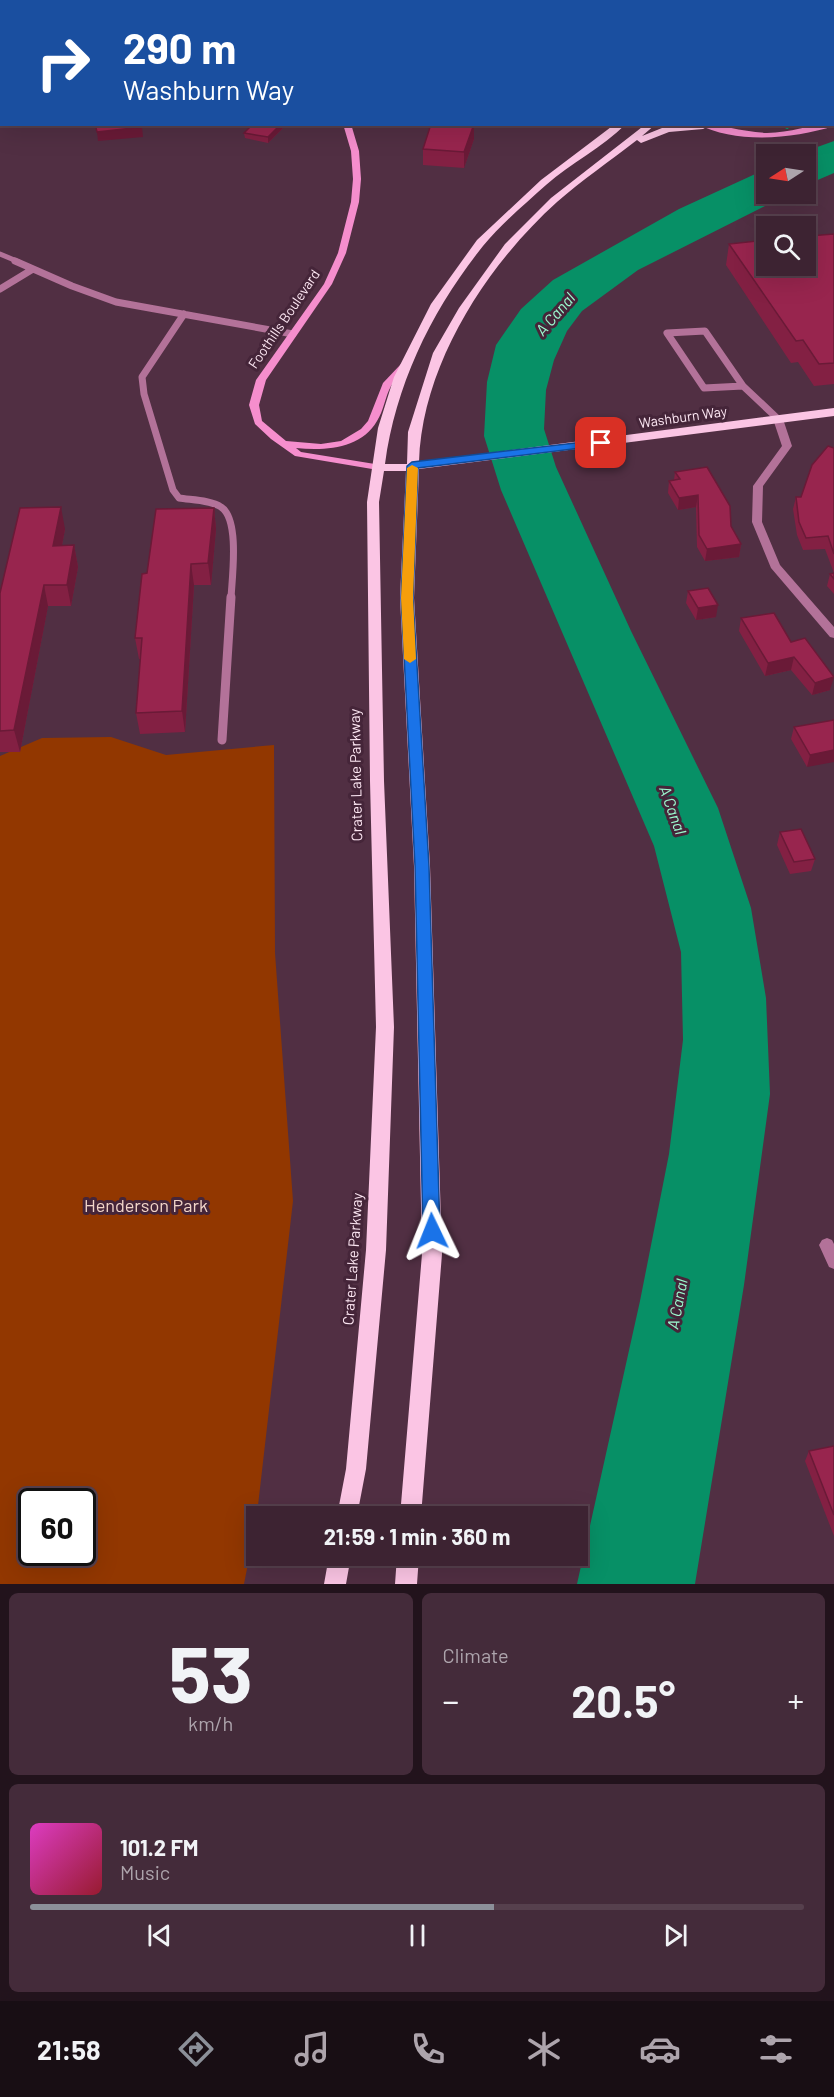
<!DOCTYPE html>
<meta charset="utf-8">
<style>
body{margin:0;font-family:Barlow,sans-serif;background:#442b3a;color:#f1f3f6;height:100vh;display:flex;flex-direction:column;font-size:22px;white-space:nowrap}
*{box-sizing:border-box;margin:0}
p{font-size:20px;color:#ada4ac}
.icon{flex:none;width:33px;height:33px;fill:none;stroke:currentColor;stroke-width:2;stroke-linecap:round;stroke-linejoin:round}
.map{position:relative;height:1584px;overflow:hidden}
.side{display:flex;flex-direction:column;gap:9px;padding:9px;background:#22131c;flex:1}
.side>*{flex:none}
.guide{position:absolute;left:0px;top:0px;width:834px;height:126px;box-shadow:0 6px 24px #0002,0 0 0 2px #56404d;background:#1a4fa0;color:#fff;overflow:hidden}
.needle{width:39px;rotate:258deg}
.fabs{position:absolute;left:756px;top:144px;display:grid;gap:12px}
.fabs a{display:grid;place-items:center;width:60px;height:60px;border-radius:0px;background:#3d2332;box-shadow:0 6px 24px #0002,0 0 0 2px #56404d;font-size:30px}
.speed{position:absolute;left:18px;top:1488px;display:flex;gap:12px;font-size:30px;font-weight:700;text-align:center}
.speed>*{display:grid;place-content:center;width:78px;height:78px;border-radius:50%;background:#3d2332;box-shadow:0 6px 24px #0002,0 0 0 2px #56404d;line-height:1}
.speed .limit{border:3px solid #111;border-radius:9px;background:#fff;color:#111}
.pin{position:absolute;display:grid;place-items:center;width:51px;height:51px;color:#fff;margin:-26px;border-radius:12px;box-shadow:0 3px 9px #0006}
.me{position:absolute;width:66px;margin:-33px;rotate:358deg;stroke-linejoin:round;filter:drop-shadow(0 0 4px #0008)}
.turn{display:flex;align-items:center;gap:21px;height:126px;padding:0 24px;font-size:27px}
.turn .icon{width:78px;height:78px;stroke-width:2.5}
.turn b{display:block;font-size:42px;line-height:51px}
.big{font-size:45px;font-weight:700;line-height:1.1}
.side .widget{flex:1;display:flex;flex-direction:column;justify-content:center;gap:9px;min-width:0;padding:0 21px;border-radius:9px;background:#442b3a}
.side .dial{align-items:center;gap:0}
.dial b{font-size:78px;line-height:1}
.song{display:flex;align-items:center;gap:18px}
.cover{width:72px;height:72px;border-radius:9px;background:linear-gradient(135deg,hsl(310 70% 55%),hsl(350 70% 35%))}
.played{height:6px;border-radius:3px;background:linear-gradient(90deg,#8c9099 60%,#56404d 60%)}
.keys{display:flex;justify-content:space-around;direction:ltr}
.heat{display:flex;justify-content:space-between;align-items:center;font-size:33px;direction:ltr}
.side .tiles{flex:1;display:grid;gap:9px;grid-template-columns:1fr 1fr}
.widget:last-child{grid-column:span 2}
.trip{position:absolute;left:246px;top:1506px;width:342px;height:60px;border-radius:0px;background:#3d2332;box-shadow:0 6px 24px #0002,0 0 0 2px #56404d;font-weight:700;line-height:60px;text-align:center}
.tab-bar{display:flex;height:96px;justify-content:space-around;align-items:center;background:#180e14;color:#ada4ac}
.tab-bar .icon{width:42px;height:42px}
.tab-bar .selected{color:#8c9099}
.tab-bar b{font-size:27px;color:#f1f3f6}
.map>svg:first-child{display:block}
</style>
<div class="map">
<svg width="834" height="1584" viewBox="0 0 834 1584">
<rect width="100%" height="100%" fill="#512f43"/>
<!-- green -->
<path fill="#923700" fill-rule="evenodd" d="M111,737L166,755L274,745L275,953L293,1201L256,1523L244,1584H0V756L42,738ZM32,1502H82V1552H32Z"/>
<!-- water -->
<path fill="#079066" d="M834,141V173L806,185V154H798Z
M766,169V194H789L638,270L582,311L567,331L554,360L546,390L544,429L556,467L631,631L718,808L751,908L766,998L770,1094L744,1285L695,1584H577L640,1301L669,1154L683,1040L681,952L654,846L501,490L484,436L487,382L496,345L521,309L553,280L679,209Z"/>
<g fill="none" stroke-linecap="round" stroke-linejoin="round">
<!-- stream -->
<path stroke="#079066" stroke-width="4" d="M783,124L787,127"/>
<!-- lane-far2 -->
<path stroke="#b37299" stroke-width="5" d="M0,254L19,262"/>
<!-- lane-far1 -->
<path stroke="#b37299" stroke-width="7" d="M15,261L72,286L116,302L293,334
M0,289L33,269
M184,314L142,377L144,394L173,490L179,498C191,500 211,500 221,507C240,519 232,578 231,598
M705,331L743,386L704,388L667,333Z
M743,386L778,419"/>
<!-- lane -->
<path stroke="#b37299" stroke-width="9" d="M222,740L231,597"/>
<!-- street -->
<path fill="#b37299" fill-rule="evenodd" d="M778,416L783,419L792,446L763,486L762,522L780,565L834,627V638L830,637L771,568L752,522L753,486L782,446L773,419Z
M827,1238L832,1240L834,1244V1269L829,1267L819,1245L822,1240Z"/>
<!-- secondary -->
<path fill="#f58ecd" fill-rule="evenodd" d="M295,0H301V2H295Z
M832,122L834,126C793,139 736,144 697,124C720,124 743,132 767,133C790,133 811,124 832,124Z
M343,124H351L359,151L361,179L359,202L346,253L332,284L266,380L259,405L262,421L286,441L321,444L341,441L361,429L368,421L383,383L401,364H407V368C402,374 395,379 391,386C385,397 384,410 377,421C361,449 325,451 296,448L301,452L381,465V469L378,470L295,456L271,439L255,424L249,405L256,380L324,284L338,253L351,202L353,179L351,151Z"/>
<!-- primary -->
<path fill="#fbc5e4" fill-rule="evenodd" d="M808,0H817L806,2Z
M832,3H834L832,8Z
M615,124H626C602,148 571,163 546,185C525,204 501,224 483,246C432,310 396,383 385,464H407L408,432L433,353L459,308L505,244L551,198L646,124H656L642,136L667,126H708L703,129L669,132L641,143L637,140C610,161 582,180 557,202C486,266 422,365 419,462L834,408V416L419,469L414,598L430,866L442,1254L421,1516H400L422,1254L414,866L400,598L406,471H384L379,502L384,781L394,1027L386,1250L366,1469L357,1516H337L346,1469L366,1250L376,1027L370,781L367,502L378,428L394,377L431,304L477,240L541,180Z
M329,1556H351L346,1584H324Z
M397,1556H419L417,1584H395Z"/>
</g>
<!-- wall -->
<path fill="#832043" d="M431,124H474V139L464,168L423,165V149Z
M283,128L268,143L245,138L244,133Z
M834,234V384L814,386L798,362L791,363L726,265L729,244Z
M834,448V594L827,586L830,574L834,573L825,549L803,550L797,535L793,509L796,497H801Z
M675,472L731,526L741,544L739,557L705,561L697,547L696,507L678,510L668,493L669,481L674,480Z
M214,508L216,529L211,585H194L185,732L140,734L136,713L141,659H139L135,638L147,573Z
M65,529L62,545H74L78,567L71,606H48L20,752H0V593Z
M688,591L716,617L696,620L686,603Z
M741,618L791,642L830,690L812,695L791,670L765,676L739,631Z
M834,720L807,767L791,739L794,727Z
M780,832L815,859L811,871L790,874L777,845Z
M834,1446V1536L805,1461L809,1451Z"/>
<!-- shaded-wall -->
<path fill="#6a1a37" d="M281,124H283V128L268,143V137Z
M474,124V139L464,168V152Z
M142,127L143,137L98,141L97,132Z
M698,495L696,507L678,510L679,498Z
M61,507L65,529L58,567L53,546Z
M214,508L216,529L211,585L208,563Z
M741,544L739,557L705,561L707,549Z
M74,545L78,567L71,606L67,585Z
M191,564L194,585L185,732L182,711Z
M44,585L48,606L20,752L14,730Z
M718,605L716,617L696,620L698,608Z
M794,657L791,670L765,676L768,663Z
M834,677L830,690L812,695L815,683Z
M834,750V762L807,767L810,755Z"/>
<!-- building -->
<path fill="#98254e" stroke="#6a1a37" stroke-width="1.5" d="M95,124H141L142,127L97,132Z
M253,124H281L268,137L244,133Z
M431,124H474L464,152L423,149Z
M796,220L801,226H774L771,223Z
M806,232L809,236L834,234V363L819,364L803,340L796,341L729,244L766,240V266H806Z
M828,446L834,448V554L828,536L806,538L799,522L796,497H801L812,465Z
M707,467L730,506L731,526L741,544L707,549L699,535L698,495L679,498L669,481L680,479L675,472Z
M61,507L53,546L74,545L67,585H44L14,730L0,731V593L20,508Z
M214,508L208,563L191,564L182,711L136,713L142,638H135L142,574L147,573L156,509Z
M834,573V579L830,574Z
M708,588L718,605L698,608L688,591Z
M774,613L791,642L805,638L834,677L815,683L794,657L768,663L741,618Z
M834,720V750L810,755L794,727Z
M801,829L815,859L794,862L780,832Z
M834,1446V1515L809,1451Z"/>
<!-- route -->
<path fill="#1a73e8" stroke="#114b97" stroke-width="1.5" d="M601,440H605V445L418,468L413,598L429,866L440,1231L438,1237L432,1239L426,1237L423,1231L415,866L401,598L407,466L412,462Z"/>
<!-- slow -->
<path fill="#f59e0b" d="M412,465L418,468L413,598L416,659L410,663L404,659L401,598L407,468Z"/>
<g text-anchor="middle" stroke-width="6" stroke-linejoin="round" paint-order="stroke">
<!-- far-street labels -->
<g font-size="14" fill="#fce6f2" stroke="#452539">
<text transform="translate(284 319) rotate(-56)" y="5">Foothills Boulevard</text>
<text transform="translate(683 417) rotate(-8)" y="5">Washburn Way</text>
</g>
<!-- street labels -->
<g font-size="15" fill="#fce6f2" stroke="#452539">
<text transform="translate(356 775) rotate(-91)" y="5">Crater Lake Parkway</text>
<text transform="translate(353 1259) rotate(-86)" y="5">Crater Lake Parkway</text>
</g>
<!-- water labels -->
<g font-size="16" font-style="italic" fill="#9cfcd0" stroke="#452539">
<text transform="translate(555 314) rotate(-49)" y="6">A Canal</text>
<text transform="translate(673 810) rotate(70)" y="6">A Canal</text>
<text transform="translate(677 1304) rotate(-79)" y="6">A Canal</text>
</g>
<!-- near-park labels -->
<g font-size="18" fill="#f2d5c9" stroke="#452539">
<text x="146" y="1212">Henderson Park</text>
</g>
</g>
</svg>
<div class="fabs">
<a><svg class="needle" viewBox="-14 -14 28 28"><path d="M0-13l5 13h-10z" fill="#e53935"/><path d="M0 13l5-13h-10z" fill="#ada4ac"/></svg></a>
<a><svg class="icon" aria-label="search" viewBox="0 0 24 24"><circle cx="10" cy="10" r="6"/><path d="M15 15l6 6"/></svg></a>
</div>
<div class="speed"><div class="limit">60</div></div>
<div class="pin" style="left:601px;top:443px;background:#d93025"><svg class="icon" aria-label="arrive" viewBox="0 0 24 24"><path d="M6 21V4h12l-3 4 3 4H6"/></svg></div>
<svg class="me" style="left:432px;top:1231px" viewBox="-20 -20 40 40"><path d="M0-17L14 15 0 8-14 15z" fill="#1a73e8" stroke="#fff" stroke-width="4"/></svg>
<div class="trip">21:59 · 1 min · 360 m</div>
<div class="guide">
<div class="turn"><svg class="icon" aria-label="right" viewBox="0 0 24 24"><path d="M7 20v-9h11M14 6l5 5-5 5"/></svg><div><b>290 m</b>Washburn Way</div></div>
</div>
</div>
<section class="side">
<div class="tiles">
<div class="widget dial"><b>53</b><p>km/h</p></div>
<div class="widget"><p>Climate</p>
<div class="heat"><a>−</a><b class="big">20.5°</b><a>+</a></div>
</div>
<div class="widget">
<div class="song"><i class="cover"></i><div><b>101.2 FM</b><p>Music</p></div></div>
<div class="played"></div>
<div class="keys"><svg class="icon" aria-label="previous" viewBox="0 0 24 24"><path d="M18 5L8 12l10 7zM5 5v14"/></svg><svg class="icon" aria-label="pause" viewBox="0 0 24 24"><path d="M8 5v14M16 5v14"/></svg><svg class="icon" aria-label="next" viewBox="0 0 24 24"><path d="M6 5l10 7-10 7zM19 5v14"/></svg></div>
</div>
</div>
</section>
<nav class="tab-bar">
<b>21:58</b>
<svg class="icon selected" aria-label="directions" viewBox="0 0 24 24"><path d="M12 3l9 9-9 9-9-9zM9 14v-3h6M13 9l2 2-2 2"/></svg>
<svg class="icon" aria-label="music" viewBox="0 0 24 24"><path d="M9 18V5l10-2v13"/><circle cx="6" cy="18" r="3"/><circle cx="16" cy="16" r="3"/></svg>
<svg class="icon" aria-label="phone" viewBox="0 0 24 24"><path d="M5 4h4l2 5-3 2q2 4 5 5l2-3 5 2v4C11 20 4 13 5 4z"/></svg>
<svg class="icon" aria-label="climate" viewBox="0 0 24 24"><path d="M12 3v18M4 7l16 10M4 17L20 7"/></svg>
<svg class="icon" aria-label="car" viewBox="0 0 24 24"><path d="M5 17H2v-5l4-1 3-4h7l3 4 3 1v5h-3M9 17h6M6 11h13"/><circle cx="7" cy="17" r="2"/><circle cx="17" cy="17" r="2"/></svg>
<svg class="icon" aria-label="filters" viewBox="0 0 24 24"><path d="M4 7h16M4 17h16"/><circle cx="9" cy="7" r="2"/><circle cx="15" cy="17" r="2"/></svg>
</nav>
